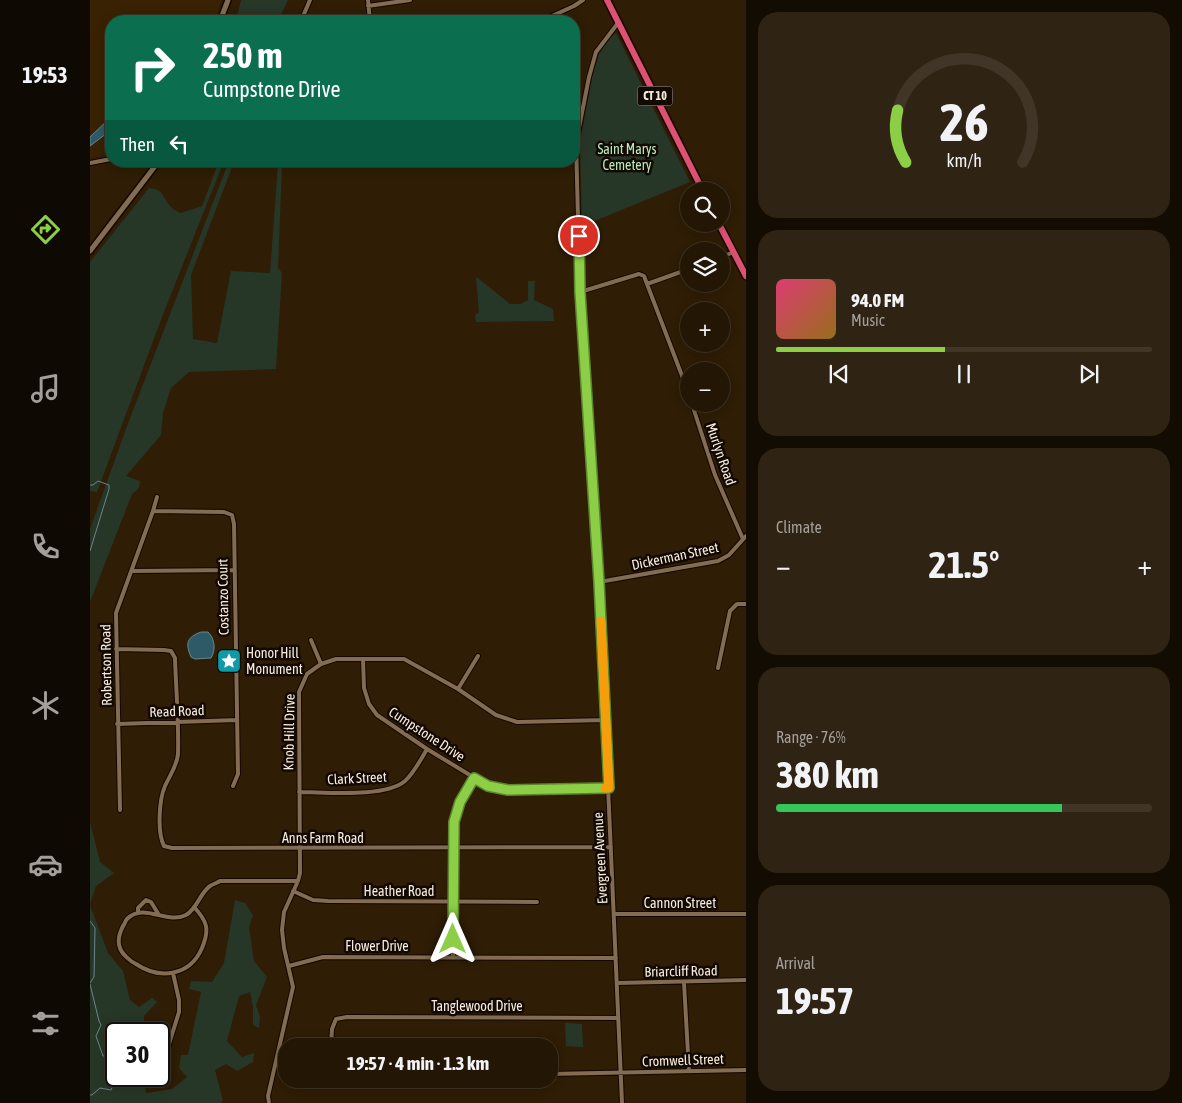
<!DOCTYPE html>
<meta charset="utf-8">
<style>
body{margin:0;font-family:"Asap Condensed",sans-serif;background:#2f2313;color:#f1f3f6;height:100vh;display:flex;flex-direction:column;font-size:19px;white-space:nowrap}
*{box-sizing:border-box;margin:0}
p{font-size:16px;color:#a39f9a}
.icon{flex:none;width:28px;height:28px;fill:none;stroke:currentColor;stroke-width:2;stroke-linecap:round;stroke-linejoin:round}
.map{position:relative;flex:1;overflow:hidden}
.details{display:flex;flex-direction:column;gap:12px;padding:12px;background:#130c02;width:436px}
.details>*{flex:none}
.banner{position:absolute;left:15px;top:15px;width:475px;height:152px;border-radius:20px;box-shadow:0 2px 12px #0003,0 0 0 1px #403526;background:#0b6e4f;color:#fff;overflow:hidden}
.tools{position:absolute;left:590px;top:182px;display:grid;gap:10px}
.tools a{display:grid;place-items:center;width:50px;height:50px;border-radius:50%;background:#231604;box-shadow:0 2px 12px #0003,0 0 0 1px #403526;font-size:25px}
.speed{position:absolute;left:15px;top:1022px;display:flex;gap:10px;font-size:25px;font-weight:700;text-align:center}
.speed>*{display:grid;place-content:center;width:65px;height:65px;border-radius:50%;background:#231604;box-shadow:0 2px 12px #0003,0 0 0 1px #403526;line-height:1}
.speed .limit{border:2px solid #111;border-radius:8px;background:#fff;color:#111}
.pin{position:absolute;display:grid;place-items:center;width:42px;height:42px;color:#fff;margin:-21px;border:2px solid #fff;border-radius:50%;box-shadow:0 1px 5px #0007}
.me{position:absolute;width:55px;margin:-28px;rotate:0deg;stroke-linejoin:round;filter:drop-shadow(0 0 4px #0008)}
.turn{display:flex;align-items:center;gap:18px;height:105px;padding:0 15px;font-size:22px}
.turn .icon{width:65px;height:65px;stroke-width:2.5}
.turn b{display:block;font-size:35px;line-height:42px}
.then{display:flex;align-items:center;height:48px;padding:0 15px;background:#0003;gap:10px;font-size:19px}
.big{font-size:38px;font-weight:700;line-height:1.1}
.details .widget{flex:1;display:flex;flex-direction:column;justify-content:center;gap:8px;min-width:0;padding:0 18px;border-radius:20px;background:#2f2313}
.details .dial{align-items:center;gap:0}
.dial svg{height:130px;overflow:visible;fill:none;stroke:#403526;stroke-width:7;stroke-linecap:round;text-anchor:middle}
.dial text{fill:#f1f3f6;stroke:none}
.song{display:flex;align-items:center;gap:15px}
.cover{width:60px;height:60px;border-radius:8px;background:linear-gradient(135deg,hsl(340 70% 55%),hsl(40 70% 35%))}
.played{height:5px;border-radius:2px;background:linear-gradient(90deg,#8cce45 45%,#403526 45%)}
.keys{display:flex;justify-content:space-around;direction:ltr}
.heat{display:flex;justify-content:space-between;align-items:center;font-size:28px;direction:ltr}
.charge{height:8px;border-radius:4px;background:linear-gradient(90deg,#34c759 76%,#403526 0)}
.trip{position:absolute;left:188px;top:1038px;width:280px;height:50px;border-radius:20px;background:#231604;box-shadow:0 2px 12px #0003,0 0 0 1px #403526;font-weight:700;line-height:50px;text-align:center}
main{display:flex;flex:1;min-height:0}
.tabs{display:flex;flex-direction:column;width:90px;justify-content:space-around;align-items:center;background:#0e0902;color:#a39f9a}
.tabs .icon{width:35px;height:35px}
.tabs .active{color:#8cce45}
.tabs b{font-size:22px;color:#f1f3f6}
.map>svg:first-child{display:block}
</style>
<main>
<nav class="tabs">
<b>19:53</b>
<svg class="icon active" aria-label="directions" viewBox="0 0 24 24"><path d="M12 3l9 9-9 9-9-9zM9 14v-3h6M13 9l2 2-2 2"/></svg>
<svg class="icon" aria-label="music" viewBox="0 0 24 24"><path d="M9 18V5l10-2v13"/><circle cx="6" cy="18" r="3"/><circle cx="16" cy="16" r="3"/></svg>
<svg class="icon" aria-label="phone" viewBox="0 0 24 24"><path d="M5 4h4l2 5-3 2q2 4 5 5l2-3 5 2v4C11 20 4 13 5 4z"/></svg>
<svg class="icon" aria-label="climate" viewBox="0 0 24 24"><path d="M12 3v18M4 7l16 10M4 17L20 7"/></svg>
<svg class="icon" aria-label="car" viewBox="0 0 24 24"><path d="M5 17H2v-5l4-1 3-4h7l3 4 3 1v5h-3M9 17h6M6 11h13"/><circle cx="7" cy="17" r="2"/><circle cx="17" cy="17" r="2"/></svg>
<svg class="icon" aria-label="filters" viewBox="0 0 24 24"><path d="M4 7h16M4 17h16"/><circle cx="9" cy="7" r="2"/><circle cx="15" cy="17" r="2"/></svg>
</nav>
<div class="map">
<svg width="656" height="1103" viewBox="0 0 656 1103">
<rect width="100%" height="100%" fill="#2f1d05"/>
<!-- built -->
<path fill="#392203" d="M0,0H132L124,21H21V155L0,158Z"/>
<!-- green -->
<path fill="#273727" d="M151,0H198L188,21H146Z
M526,33L600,182L492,226L490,142L502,78L509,54L520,38Z
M129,161H134L72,317L7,492L0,491V262L59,188C61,189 64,188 67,190C77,194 74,207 91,213L112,206Z
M139,161H147L144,162L101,275L103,339L127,343L141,271L180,273L188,164L192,161H235V165L192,166L188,268L192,273L186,369L99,372L81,388L73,413L71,435L36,476L50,481L49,488L42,494L0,602V529L37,426Z
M386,278H388L420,304H431L438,300V281H445L444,300L463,309L464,321L386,322L385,315L389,312Z
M0,822L10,862L24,873L6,886L0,904Z
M145,900L155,903L163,915L159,927L164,961L177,977L166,1005L170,1017L169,1028L163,1025V1007L160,992L149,996L137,1041L152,1057L164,1053L163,1062L147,1071L136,1064L125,1070L133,1101L130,1103H0V905L18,953L33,971L40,1000L49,1007L62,998L67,1002L54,1016V1034H26V1076H54L56,1093L82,1089L97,1077L89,1068L91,1055H98L111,992L99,989L101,981L122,982L134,963Z
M475,1023L492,1024L493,1047L476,1046Z"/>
<!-- water -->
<path fill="#2e5a67" stroke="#6b868b" d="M21,117V130L0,146V137Z
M111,632H118C125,639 126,650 121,658L105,659L101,657C95,643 97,637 111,632Z"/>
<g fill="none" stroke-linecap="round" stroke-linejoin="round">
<!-- stream -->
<path stroke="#6b868b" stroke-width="1" d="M0,485H3L8,481L19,485V489L0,551
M0,921L5,928L4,977L0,983
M0,984L9,1021L11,1025L6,1036L13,1056H23L26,1066
M0,1095H2L10,1088L21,1090L27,1076"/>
<defs>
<path id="street" d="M278,0L280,21
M278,6L320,0
M211,21L220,0
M451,21L484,6L493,0
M528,23L506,52L499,77L486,143L490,292L509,582L532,1103
M0,163L21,159
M631,257L644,252
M557,284L599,394
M490,292L549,274L554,276L557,284L599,269
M602,404L625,475L653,539
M63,511L134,512L142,515L144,524L148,774L143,786
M42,571L143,570
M509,582L628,561L639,555L656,536
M221,640L231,664
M26,649L74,650L81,651L85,658C86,690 89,722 88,754C87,766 80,775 75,786C69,800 67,832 74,846L82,848L521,847
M273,659L274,688L279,704L287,715L337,749L398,786L418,790L519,788
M628,668L640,611L647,604H656
M368,689L388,656
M27,724L147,720
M209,792C236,792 295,798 315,781C324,773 331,759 337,749
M30,810L26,613L63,511L67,497
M203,891L223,900L238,901L447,902
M104,907C117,921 120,929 112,948C100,976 70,980 46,964C40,961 32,954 30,948C27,941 30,932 33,926C35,924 35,921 37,919C54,902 77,925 96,915C107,909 110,893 120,886C123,884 127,883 130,881H208
M48,913V908L56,900L61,902L69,915
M524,914H656
M363,958V822L370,802L384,778
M199,966L233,957L526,958
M527,983L656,980
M594,983L599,1071
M241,1046L242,1029L246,1019L257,1017L528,1018
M74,1060L89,1012V1000L83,973
M459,1074L656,1070
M179,1103L178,1096L203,987L194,948L192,930L194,912L208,881L210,873L209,692L217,674L231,664L246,659H314L368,689L406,715L427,722L516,720"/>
<path id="secondary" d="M130,21L138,0
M0,251L69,161"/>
<path id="highway" d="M517,0L613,191
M629,224L656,276"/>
</defs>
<!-- street casing -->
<use href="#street" stroke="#160600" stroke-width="6"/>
<!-- secondary casing -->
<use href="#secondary" stroke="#160600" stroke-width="8"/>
<!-- highway casing -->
<use href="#highway" stroke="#160600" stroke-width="9"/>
<!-- street -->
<use href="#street" stroke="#826c53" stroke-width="4"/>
<!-- secondary -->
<use href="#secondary" stroke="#826c53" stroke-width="5"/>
<!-- highway -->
<use href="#highway" stroke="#dd5173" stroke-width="6"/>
</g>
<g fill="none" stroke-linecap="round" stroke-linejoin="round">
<defs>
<path id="route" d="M363,939L364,822L370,802L384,778L398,786L418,790L519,788L509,582L490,292L489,236"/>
</defs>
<!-- route casing -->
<use href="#route" stroke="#5b862d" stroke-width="12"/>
<!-- route -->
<use href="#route" stroke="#8cce45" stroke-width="9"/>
<!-- slow -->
<path stroke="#f59e0b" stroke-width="9" d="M511,621L519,788H515"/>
</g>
<!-- icons -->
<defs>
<symbol id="sight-square" viewBox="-11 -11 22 22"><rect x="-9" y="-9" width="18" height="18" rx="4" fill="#0f9aa8" stroke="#110902"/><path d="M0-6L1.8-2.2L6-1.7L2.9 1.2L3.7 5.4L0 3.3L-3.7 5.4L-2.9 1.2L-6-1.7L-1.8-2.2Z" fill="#fff"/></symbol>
</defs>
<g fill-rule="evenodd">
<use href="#sight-square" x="125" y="647" width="28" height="28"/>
</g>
<g text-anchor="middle" stroke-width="5" stroke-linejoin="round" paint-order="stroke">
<!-- shield labels -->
<rect fill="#110902" stroke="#b3a89c" stroke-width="1" x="547.5" y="86.5" width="35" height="19" rx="4"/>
<g font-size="12" font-weight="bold" fill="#f9ecde">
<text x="565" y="100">CT 10</text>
</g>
<!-- park labels -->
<g font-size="14" fill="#b8eaba" stroke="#110902">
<text x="537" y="154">Saint Marys<tspan x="537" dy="16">Cemetery</tspan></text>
</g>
<!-- street labels -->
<g font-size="14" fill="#f9ecde" stroke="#110902">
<text transform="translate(631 454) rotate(71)" y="5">Murlyn Road</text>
<text transform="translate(585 556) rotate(-12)" y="5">Dickerman Street</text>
<text transform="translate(133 597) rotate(-91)" y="5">Costanzo Court</text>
<text transform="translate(16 665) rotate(-91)" y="5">Robertson Road</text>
<text transform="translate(87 711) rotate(-2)" y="5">Read Road</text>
<text transform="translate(199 732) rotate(-89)" y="5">Knob Hill Drive</text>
<text transform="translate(337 734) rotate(33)" y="5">Cumpstone Drive</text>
<text transform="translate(267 778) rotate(-3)" y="5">Clark Street</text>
<text x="233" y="843">Anns Farm Road</text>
<text transform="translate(510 858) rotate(-93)" y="5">Evergreen Avenue</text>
<text x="309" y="896">Heather Road</text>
<text x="590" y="908">Cannon Street</text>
<text x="287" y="951">Flower Drive</text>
<text transform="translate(591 971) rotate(-1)" y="5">Briarcliff Road</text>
<text x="387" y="1011">Tanglewood Drive</text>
<text transform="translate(593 1060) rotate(-2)" y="5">Cromwell Street</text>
</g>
<!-- poi labels -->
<g font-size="14" fill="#f9ecde" stroke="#110902" text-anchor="start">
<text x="156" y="658">Honor Hill<tspan x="156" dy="16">Monument</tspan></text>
</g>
</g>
</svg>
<div class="tools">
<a><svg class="icon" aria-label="search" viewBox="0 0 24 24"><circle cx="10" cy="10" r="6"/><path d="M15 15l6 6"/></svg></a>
<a><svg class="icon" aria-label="layers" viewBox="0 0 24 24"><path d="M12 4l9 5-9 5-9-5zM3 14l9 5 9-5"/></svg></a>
<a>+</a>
<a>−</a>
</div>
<div class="speed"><div class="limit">30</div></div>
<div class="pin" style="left:489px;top:236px;background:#d93025"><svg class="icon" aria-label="arrive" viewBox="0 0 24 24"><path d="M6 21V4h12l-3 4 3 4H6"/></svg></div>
<svg class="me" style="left:363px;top:939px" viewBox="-20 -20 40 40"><path d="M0-17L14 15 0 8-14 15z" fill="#8cce45" stroke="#fff" stroke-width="4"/></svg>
<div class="trip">19:57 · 4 min · 1.3 km</div>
<div class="banner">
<div class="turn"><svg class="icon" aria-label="right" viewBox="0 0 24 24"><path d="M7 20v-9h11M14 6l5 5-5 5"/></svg><div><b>250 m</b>Cumpstone Drive</div></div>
<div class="then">Then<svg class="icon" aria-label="left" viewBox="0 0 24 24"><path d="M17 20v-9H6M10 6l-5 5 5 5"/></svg></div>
</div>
</div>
<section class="details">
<div class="widget dial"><svg viewBox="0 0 100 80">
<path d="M14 69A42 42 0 1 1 86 69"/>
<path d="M14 69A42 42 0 0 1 9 37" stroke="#8cce45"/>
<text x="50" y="56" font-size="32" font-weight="700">26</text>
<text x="50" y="72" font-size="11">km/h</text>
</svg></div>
<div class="widget">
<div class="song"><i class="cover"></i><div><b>94.0 FM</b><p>Music</p></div></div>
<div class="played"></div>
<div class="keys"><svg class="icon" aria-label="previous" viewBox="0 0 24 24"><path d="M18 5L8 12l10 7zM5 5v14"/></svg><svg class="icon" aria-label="pause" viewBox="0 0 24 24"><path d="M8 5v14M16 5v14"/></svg><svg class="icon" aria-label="next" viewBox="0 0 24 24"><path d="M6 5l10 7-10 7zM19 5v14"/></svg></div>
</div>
<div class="widget"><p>Climate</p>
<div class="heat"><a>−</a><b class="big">21.5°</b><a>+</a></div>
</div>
<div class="widget"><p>Range · 76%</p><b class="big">380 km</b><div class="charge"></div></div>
<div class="widget"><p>Arrival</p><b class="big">19:57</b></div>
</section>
</main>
